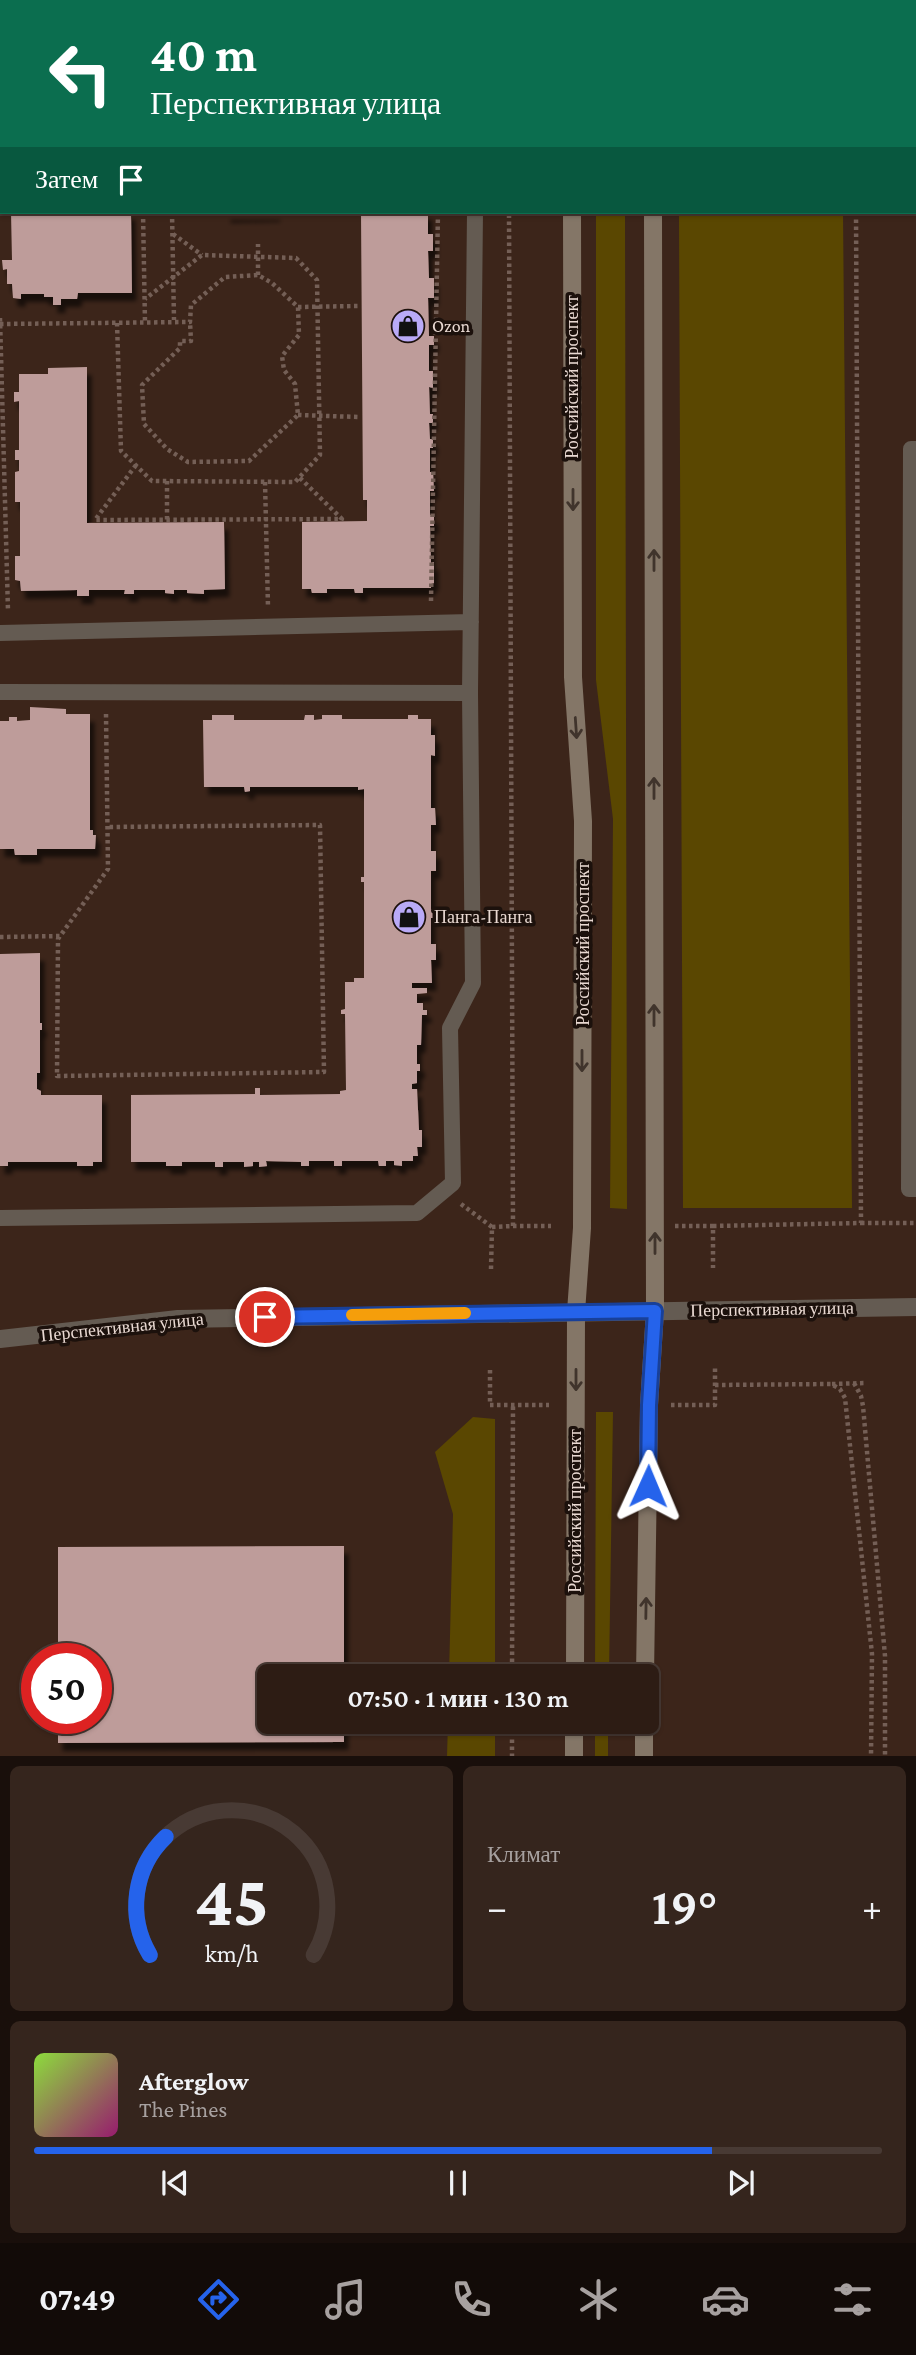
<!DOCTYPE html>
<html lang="ru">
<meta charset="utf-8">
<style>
body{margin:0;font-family:"Crimson Pro",serif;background:#35251d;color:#f1f3f6;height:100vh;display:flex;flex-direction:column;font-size:26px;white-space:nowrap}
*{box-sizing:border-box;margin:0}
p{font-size:23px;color:#a7a1a0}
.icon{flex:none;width:38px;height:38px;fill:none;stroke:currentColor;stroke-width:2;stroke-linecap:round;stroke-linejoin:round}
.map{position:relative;height:1756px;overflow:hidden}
.sheet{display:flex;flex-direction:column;gap:10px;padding:10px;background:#190f0b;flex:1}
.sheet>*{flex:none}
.banner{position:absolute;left:0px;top:0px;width:917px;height:214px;box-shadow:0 2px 5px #0004,0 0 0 2px #483a34;background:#0b6e4f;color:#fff;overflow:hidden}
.speed{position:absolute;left:21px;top:1643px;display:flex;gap:14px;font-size:35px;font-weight:700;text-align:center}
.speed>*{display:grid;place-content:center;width:91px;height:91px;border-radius:50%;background:#2d1c14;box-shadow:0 2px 5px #0004,0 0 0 2px #483a34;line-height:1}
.speed .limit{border:10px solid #d22;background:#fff;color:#111}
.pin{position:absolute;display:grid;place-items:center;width:60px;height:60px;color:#fff;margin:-30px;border:4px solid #fff;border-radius:50%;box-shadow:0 2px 7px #0007}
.me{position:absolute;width:77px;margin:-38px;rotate:1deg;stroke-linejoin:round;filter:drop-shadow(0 0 5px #0008)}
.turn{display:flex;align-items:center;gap:24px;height:147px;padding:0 35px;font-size:32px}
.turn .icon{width:91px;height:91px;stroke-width:2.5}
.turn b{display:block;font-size:49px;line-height:60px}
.then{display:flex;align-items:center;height:66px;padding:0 35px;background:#0003;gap:14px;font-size:26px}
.big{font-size:52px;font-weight:600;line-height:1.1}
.sheet .tile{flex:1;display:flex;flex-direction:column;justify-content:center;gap:10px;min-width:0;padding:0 24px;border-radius:10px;background:#35251d}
.sheet .dial{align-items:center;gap:0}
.dial svg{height:182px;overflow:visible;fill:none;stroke:#483a34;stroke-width:7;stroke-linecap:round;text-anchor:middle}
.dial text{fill:#f1f3f6;stroke:none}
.song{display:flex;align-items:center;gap:21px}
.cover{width:84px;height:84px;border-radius:10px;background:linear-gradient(135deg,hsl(90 70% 55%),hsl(320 70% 35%))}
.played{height:7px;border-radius:4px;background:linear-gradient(90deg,#2563eb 80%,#483a34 80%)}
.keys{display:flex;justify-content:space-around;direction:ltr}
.heat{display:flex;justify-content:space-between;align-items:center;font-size:38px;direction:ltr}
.sheet .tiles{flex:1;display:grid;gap:10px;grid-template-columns:1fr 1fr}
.tile:last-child{grid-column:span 2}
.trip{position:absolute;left:257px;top:1664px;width:402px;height:70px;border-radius:10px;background:#2d1c14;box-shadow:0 2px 5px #0004,0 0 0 2px #483a34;font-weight:600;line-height:70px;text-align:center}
.menu{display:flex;height:112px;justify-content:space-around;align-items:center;background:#120b08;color:#a7a1a0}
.menu .icon{width:49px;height:49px}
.menu .selected{color:#2563eb}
.menu b{font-size:32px;color:#f1f3f6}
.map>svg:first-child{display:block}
</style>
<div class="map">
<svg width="916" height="1757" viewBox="0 0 916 1757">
<defs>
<filter id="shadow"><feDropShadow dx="4.5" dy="8" stdDeviation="2" flood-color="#0009"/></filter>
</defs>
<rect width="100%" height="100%" fill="#3c251a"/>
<!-- green -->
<path fill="#5a4701" d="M596,212H625L627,1209L610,1208L613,819L596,680Z
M679,212H843L852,1208H683Z
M596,1412H613L609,1676H595Z
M473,1417L495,1419V1676H449L453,1514L435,1452Z
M448,1722H495V1756H447Z
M595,1722H608V1756H595Z"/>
<!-- building -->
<path fill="#be9c9a" filter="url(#shadow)" d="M11,212H131L132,293H78L77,299H61V305H53V297H44V294H21V299L13,298L12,284H7V269L3,270L2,260H12Z
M226,212H276V214L226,215Z
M361,212H428V234H433V251H428L429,278H434V298H428L429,336H434V345H429V371H433V388L429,387L430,414H433V423H429L430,439H433V448H430V472H433L434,491H430V515L434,516V526H430L431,563L434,562V583L431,584V588H363V593H355L354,589H327V593H312L311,589H302V522L367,521V500H363Z
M87,367V523L224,522L225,589L204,590V594L187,593V590H174V594L165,593V590H134V594H124L125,590H89V596H77V590L21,591L20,581L15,580V556H20V502H15V472L19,471V460H15V450H19V401L14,402V392H19V374H48V368Z
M30,707L66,709V714H90V830H93V835H96L95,849H37V855H15L14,849H0V721H9V717H17V721L30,720Z
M212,715H234V720H304L305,715H314V720L322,719V715H342V719H408V715H418V719H431V735H435V756L431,755V808H435L436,825H431V851H436V871H431V909H436V918H431V944H436V960H431L432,983H412V988H427V993L417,994V1003H423V1010H427V1015H422L421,1045H417V1064H420V1071H417V1083L412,1084V1089H417L419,1130H422V1147H417L418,1156H413V1161H402V1166L394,1165V1161H386V1166H379L378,1161H342V1166H334V1161H309V1166H301V1162L266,1161L267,1166L259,1167V1162H253V1166L244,1167V1162H223V1167H215V1162H182V1166H166V1162H131V1095L255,1094V1088H260V1095L340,1094V1091L346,1090L345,1014H341V1010L345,1009V982H354V978H364V882H361V877H364V789L358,790V787H250V791L245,792L244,787H204L203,720H212Z
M40,953V1023H42V1030H40V1073H37V1089L41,1091V1095H102V1162H93V1166H77V1162H8V1166H0V954Z
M344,1546V1676H270V1722H344V1742L58,1743V1718H96V1659H58V1547Z"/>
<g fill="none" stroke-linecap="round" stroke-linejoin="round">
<!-- path -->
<path stroke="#745f56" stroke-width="4.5" stroke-dasharray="3.5 3.5" stroke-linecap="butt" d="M161,0V2
M437,0V2
M855,0V2
M508,2V0
M0,160L2,156
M143,212L145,323
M172,212L174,320
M173,234L202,255
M258,275V244
M298,307L358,306
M0,318L8,611
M117,323L121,451L152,481L295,482L320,455L317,280L296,258L202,255L145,299
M0,324L190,322L191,305L225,277L258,275L272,283L298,307L299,335L282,356L284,370L295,384L298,415L249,461L188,462L167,449L144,424L142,385L180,348V341H191L190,322
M298,415L359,417
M136,465L95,520L342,519L299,477
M167,481V520
M265,482L268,607
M431,601L438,212
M106,714L108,869L58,939L57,1076L324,1072L320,825L108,827
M0,937L61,936
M461,1204L492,1227
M861,1223H916
M513,1226H551
M675,1226H713V1268
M713,1226L861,1223L856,212
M491,1269L492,1227L513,1226L509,212
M490,1370V1405H549
M854,1383L861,1396L863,1406L885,1656V1757
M832,1384L866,1383
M715,1385L831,1384L840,1389L845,1398L872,1654L871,1757
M671,1405H715V1365
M512,1676L513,1405
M512,1757V1722"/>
<!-- service -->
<path stroke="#645b52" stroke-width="16" d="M476,0V2
M0,30H2
M916,449H911L909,1189H916
M0,633L471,622
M0,692L470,693L473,983L450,1028L453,1183L417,1213L0,1218
M470,693L475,212"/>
<!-- minor -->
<path stroke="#645b52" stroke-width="18" d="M0,93H2
M0,1339L178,1319L916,1307"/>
<!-- secondary -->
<path stroke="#847667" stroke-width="18" d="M652,0V2
M572,2V0
M572,212L573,677L583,821L582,1228L576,1312L575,1676
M645,1676L649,1405L655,1311L653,212
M574,1757V1722
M644,1757V1722"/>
</g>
<!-- one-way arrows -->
<defs><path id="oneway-shaft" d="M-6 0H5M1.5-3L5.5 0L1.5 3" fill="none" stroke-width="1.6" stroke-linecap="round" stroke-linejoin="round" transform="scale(1.75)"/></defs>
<g stroke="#40342c">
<use href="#oneway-shaft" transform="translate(573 500) rotate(90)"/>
<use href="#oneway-shaft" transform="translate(654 560) rotate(-90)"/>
<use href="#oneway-shaft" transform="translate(576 728) rotate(86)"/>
<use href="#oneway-shaft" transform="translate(654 788) rotate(-90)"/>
<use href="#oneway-shaft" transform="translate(654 1015) rotate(-90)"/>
<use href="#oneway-shaft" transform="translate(582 1061) rotate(90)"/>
<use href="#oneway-shaft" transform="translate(655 1243) rotate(-90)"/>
<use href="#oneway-shaft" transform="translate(576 1380) rotate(90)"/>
<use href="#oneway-shaft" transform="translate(646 1608) rotate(-89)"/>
</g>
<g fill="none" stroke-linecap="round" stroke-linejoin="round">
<defs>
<path id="route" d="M265,1317L655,1311L649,1405L648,1486"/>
</defs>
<!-- route casing -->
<use href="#route" stroke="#184099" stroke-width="18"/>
<!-- route -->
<use href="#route" stroke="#2563eb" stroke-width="12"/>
<!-- slow -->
<path stroke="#f59e0b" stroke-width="12" d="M352,1315L465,1313"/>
</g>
<!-- icons -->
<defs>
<symbol id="shop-disc" viewBox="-11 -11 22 22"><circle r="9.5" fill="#b9aaf7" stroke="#1c110c"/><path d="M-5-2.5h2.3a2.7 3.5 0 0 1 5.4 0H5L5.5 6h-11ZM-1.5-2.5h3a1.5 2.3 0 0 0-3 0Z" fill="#111"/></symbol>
</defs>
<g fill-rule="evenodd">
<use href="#shop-disc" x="389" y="307" width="38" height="38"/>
<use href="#shop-disc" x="390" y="898" width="38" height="38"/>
</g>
<g text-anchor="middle" stroke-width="7" stroke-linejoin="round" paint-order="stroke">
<!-- poi labels -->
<g font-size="18" fill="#e9d9d2" stroke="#1c110c" text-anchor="start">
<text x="432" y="332">Ozon</text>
<text x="434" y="923">Панга-Панга</text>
</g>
<!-- street labels -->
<g font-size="18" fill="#e9d9d2" stroke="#1c110c">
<text transform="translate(572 377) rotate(-90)" y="6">Российский проспект</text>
<text transform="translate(583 944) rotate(-90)" y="6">Российский проспект</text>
<text transform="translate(772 1309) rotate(-1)" y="6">Перспективная улица</text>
<text transform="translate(122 1327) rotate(-6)" y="6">Перспективная улица</text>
<text transform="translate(575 1511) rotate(-90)" y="6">Российский проспект</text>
</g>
</g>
</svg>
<div class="speed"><div class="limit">50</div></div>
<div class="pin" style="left:265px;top:1317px;background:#d93025"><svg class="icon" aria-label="arrive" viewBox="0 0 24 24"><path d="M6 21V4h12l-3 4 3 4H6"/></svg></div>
<svg class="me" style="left:648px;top:1486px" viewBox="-20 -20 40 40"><path d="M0-17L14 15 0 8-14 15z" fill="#2563eb" stroke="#fff" stroke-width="4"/></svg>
<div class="trip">07:50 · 1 мин · 130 m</div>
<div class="banner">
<div class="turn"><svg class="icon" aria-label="left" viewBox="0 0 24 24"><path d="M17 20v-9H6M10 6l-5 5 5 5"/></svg><div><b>40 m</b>Перспективная улица</div></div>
<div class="then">Затем<svg class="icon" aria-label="arrive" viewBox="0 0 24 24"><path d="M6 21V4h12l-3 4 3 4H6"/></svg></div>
</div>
</div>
<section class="sheet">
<div class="tiles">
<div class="tile dial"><svg viewBox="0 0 100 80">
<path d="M14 69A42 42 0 1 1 86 69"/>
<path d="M14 69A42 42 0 0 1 21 17" stroke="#2563eb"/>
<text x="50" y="56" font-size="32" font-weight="700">45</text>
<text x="50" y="72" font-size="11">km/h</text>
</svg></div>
<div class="tile"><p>Климат</p>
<div class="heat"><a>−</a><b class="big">19°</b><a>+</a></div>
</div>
<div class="tile">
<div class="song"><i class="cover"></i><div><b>Afterglow</b><p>The Pines</p></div></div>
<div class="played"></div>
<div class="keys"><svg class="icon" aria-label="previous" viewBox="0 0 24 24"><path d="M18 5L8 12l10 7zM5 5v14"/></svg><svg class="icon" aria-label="pause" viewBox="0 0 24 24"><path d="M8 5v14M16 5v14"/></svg><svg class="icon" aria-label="next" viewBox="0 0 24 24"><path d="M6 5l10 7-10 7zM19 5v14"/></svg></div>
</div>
</div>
</section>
<nav class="menu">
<b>07:49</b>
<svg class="icon selected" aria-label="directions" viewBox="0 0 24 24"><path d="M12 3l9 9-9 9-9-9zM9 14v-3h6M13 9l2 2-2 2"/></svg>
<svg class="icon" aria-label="music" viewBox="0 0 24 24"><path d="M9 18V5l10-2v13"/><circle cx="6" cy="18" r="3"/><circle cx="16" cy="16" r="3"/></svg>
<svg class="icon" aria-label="phone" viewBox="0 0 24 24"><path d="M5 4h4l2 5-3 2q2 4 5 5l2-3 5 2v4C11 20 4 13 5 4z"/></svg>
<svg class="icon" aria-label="climate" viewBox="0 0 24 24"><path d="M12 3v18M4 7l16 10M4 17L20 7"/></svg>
<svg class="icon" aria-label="car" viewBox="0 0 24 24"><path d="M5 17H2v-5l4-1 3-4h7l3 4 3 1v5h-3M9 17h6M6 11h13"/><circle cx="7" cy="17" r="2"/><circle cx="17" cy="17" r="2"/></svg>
<svg class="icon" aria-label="filters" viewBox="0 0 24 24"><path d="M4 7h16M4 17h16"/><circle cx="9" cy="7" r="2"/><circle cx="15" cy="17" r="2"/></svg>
</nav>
